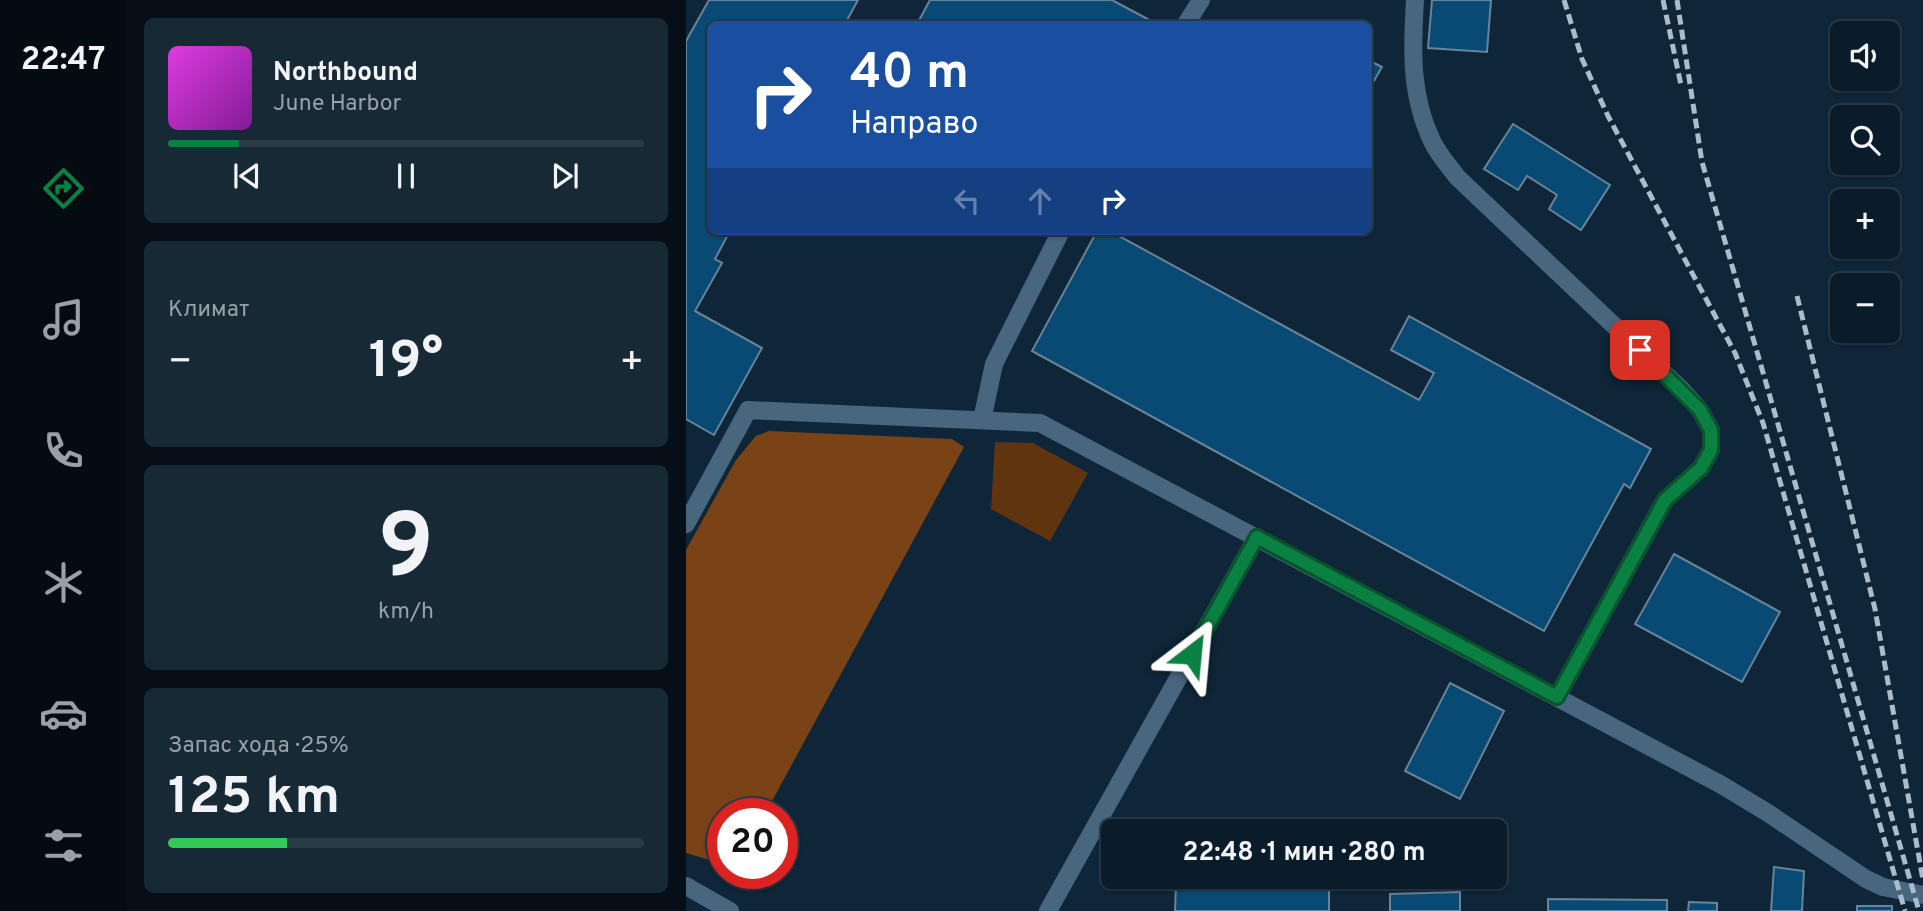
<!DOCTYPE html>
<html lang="ru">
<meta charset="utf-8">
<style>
body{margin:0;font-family:Overpass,sans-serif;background:#182936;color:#f1f3f6;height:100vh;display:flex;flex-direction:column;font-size:26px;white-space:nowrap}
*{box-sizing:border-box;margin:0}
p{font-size:23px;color:#99a1a8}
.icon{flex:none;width:38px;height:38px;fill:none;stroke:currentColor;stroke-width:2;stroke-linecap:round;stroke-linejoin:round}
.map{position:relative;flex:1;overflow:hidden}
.drawer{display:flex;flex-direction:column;gap:18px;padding:18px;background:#060f17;width:560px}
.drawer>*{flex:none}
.guide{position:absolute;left:21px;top:21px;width:665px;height:214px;border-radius:10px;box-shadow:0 2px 5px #0004,0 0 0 2px #2a3a47;background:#1a4fa0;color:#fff;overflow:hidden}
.controls{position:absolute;left:1144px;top:21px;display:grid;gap:14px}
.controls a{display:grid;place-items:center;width:70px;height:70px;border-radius:10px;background:#0a1c2a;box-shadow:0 2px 5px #0004,0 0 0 2px #2a3a47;font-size:35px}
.speed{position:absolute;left:21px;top:798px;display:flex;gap:14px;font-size:35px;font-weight:700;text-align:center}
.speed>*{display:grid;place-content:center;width:91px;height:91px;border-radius:50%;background:#0a1c2a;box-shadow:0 2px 5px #0004,0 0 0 2px #2a3a47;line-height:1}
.speed .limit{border:10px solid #d22;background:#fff;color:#111}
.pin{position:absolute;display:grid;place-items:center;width:60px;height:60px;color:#fff;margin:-30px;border-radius:14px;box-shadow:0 4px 10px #0006}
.me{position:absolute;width:77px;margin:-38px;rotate:29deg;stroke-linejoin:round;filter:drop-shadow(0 0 5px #0008)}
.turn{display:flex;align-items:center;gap:24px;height:147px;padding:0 28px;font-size:32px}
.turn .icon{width:91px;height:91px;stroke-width:2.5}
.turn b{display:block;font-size:49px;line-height:60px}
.lanes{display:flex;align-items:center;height:66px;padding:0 28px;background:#0003;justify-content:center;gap:35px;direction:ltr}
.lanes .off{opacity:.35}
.big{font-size:52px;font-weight:700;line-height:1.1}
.drawer .card{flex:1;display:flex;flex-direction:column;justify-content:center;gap:10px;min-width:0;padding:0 24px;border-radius:10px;background:#182936}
.drawer .dial{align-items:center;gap:0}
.dial b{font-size:91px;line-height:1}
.song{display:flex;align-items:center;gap:21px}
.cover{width:84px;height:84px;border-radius:10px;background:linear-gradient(135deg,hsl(300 70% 55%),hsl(290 70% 35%))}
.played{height:7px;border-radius:4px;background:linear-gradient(90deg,#0b8043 15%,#2a3a47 15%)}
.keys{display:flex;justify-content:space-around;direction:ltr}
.heat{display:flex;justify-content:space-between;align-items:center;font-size:38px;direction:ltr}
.charge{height:10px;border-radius:5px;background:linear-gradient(90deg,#34c759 25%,#2a3a47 0)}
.trip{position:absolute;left:415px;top:819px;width:406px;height:70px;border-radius:10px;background:#0a1c2a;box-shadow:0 2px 5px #0004,0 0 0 2px #2a3a47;font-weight:700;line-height:70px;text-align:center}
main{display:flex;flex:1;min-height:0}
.tabs{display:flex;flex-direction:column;width:126px;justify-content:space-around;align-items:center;background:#040b11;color:#99a1a8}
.tabs .icon{width:49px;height:49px}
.tabs .on{color:#0b8043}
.tabs b{font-size:32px;color:#f1f3f6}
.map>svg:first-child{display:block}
</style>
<main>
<nav class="tabs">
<b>22:47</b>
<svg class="icon on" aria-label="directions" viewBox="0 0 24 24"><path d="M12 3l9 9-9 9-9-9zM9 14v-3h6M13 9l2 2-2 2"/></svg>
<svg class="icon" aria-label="music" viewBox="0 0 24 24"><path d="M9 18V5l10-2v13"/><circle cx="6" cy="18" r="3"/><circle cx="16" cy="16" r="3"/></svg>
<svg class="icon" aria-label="phone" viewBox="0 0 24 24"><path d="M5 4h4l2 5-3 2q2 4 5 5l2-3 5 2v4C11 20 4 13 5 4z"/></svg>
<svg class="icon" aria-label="climate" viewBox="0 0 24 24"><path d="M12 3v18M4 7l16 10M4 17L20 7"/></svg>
<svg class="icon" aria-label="car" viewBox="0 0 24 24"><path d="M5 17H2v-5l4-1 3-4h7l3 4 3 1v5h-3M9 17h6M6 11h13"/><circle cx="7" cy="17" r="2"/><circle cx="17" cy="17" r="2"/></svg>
<svg class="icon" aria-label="filters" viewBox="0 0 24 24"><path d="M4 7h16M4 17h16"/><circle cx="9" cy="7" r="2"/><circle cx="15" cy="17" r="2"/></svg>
</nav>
<section class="drawer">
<div class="card">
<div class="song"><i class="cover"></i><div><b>Northbound</b><p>June Harbor</p></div></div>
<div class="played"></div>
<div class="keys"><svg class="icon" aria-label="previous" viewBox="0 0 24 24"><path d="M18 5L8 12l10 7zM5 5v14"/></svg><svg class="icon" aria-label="pause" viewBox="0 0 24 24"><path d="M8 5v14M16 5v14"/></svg><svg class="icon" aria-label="next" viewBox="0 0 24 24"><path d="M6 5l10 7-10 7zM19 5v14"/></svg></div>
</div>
<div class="card"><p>Климат</p>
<div class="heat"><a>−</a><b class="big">19°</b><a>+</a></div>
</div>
<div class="card dial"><b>9</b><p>km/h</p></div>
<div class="card"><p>Запас хода · 25%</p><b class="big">125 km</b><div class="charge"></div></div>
</section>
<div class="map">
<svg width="1237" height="911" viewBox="0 0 1237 911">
<rect width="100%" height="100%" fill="#0e2638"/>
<!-- green -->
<path fill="#60340f" d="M309,442L347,443L402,473L364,541L305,509Z"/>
<!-- forest -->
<path fill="#794315" d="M83,431L266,439L278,447L79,814H37V859L27,861L0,853V550L50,460L70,436Z"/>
<!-- building -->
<path fill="#094a75" stroke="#698399" stroke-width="2" d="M23,0H172L159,24H24V231H44L29,259L36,263L9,311L76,348L28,435L0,419V41Z
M244,0H426L471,24H231Z
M746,0H805L801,52L742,48Z
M682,60L696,67L682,91Z
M827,124L924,185L895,230L863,209L871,195L841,176L832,190L798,169Z
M411,231H424L733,400L748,373L705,350L723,316L965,449L944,488L938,484L858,631L346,351Z
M988,554L1094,612L1056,682L949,624Z
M764,683L818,711L774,799L719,771Z
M1088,867L1118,871L1116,911H1085Z
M490,884L643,886V911H489Z
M774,892V911H704V894Z
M862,899L981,900V911H862Z
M1003,902L1031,903V911H1002Z
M1171,906H1206V911H1171Z"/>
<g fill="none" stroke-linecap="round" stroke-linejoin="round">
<!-- minor -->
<path stroke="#49667f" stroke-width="18" d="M729,0C726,49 724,95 746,141C752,154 763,166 771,177L995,389L1014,410L1025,430V450L1015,468L979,500L871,697
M500,24L515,0
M296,420L308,364L375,231
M0,524L62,410L354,423L1034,784L1082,813L1180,879L1197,887L1237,895
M0,886L44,911
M362,911L571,537"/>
<!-- rail -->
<path stroke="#abbcca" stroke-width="5" stroke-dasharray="10 5" stroke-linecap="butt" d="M878,0L896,59L922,116L1049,353L1077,423L1219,911
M977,0L995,85
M991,0L1016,162L1233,911
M1111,296L1189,609L1237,880"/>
</g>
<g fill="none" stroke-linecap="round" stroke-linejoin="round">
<defs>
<path id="route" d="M506,654L571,537L871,697L979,500L1015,468L1025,450V430L1014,410L954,350"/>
</defs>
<!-- route casing -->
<use href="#route" stroke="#07532c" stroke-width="18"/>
<!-- route -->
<use href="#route" stroke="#0b8043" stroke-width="12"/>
</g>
</svg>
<div class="controls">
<a><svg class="icon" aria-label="sound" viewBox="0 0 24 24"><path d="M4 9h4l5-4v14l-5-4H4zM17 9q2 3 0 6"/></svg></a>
<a><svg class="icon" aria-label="search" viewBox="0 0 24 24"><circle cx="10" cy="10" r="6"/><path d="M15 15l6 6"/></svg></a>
<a>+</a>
<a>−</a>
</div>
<div class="speed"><div class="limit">20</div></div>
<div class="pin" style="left:954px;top:350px;background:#d93025"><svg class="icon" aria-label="arrive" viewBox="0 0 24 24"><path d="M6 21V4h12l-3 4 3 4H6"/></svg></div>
<svg class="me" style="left:506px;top:654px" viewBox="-20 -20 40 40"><path d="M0-17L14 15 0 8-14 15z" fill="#0b8043" stroke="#fff" stroke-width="4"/></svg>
<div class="trip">22:48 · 1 мин · 280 m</div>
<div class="guide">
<div class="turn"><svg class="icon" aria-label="right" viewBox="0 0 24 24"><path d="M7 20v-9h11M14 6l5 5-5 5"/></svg><div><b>40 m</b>Направо</div></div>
<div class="lanes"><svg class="icon off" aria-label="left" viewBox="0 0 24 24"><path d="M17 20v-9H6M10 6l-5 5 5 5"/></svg><svg class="icon off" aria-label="ahead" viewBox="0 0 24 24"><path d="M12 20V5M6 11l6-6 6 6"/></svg><svg class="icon" aria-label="right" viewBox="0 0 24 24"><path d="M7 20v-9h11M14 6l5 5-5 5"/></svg></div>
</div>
</div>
</main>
